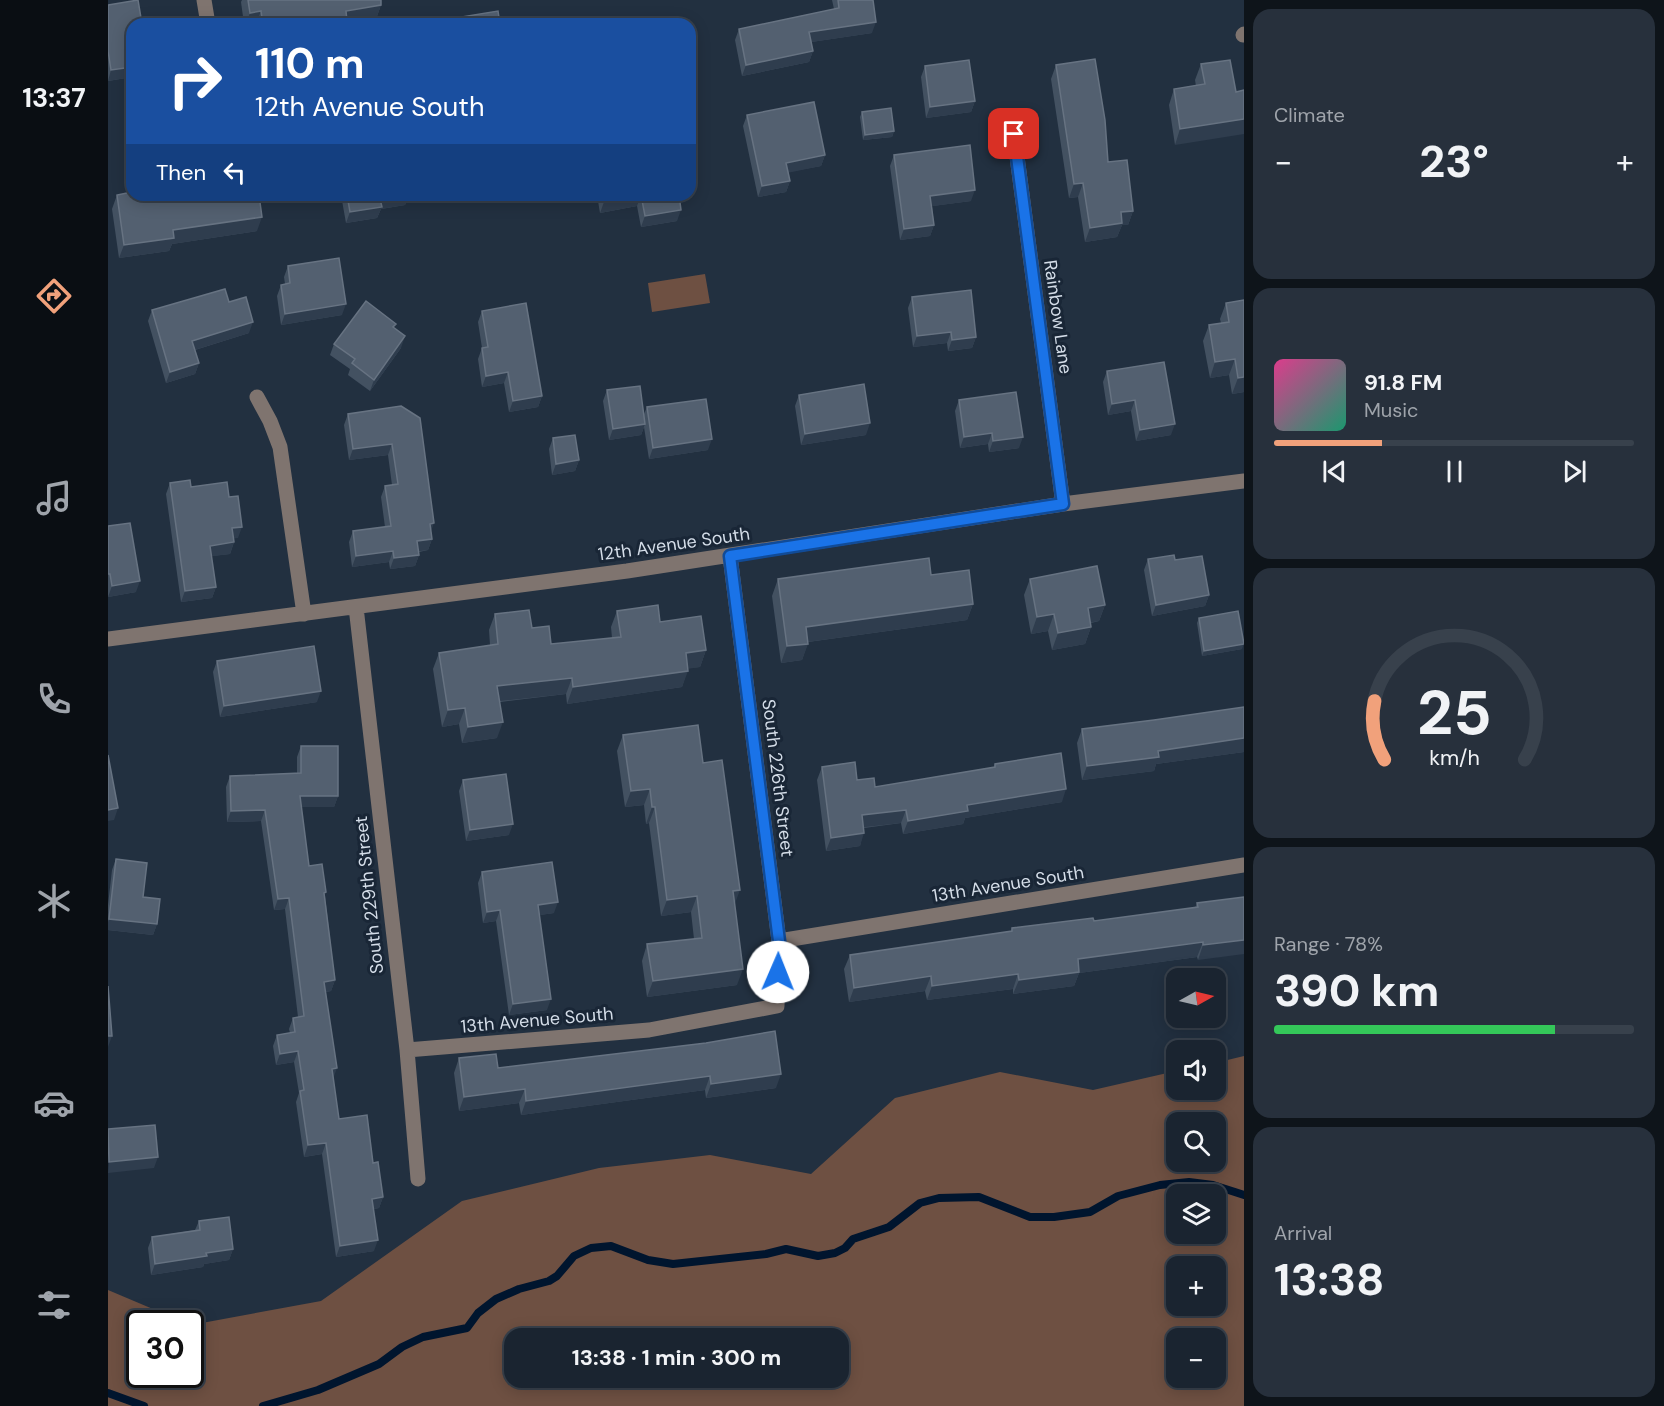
<!DOCTYPE html>
<meta charset="utf-8">
<style>
body{margin:0;font-family:"DM Sans",sans-serif;background:#27303c;color:#f1f3f6;height:100vh;display:flex;flex-direction:column;font-size:22px;white-space:nowrap}
*{box-sizing:border-box;margin:0}
p{font-size:20px;color:#9fa4ab}
.icon{flex:none;width:33px;height:33px;fill:none;stroke:currentColor;stroke-width:2;stroke-linecap:round;stroke-linejoin:round}
.map{position:relative;flex:1;overflow:hidden}
.side{display:flex;flex-direction:column;gap:9px;padding:9px;background:#0e141a;width:420px}
.side>*{flex:none}
.banner{position:absolute;left:18px;top:18px;width:570px;height:183px;border-radius:18px;box-shadow:0 3px 15px #0003,0 0 0 2px #38414c;background:#1a4fa0;color:#fff;overflow:hidden}
.needle{width:39px;rotate:82deg}
.buttons{position:absolute;left:1058px;top:968px;display:grid;gap:12px}
.buttons a{display:grid;place-items:center;width:60px;height:60px;border-radius:12px;background:#1a2430;box-shadow:0 3px 15px #0003,0 0 0 2px #38414c;font-size:30px}
.speed{position:absolute;left:18px;top:1310px;display:flex;gap:12px;font-size:30px;font-weight:700;text-align:center}
.speed>*{display:grid;place-content:center;width:78px;height:78px;border-radius:50%;background:#1a2430;box-shadow:0 3px 15px #0003,0 0 0 2px #38414c;line-height:1}
.speed .limit{border:3px solid #111;border-radius:9px;background:#fff;color:#111}
.pin{position:absolute;display:grid;place-items:center;width:51px;height:51px;color:#fff;margin:-26px;border-radius:12px;box-shadow:0 3px 9px #0006}
.me{position:absolute;width:66px;margin:-33px;rotate:1deg;stroke-linejoin:round;filter:drop-shadow(0 0 4px #0008)}
.turn{display:flex;align-items:center;gap:21px;height:126px;padding:0 30px;font-size:27px}
.turn .icon{width:78px;height:78px;stroke-width:2.5}
.turn b{display:block;font-size:42px;line-height:51px}
.then{display:flex;align-items:center;height:57px;padding:0 30px;background:#0003;gap:12px;font-size:22px}
.big{font-size:45px;font-weight:700;line-height:1.1}
.side .card{flex:1;display:flex;flex-direction:column;justify-content:center;gap:9px;min-width:0;padding:0 21px;border-radius:18px;background:#27303c}
.side .dial{align-items:center;gap:0}
.dial svg{height:156px;overflow:visible;fill:none;stroke:#38414c;stroke-width:7;stroke-linecap:round;text-anchor:middle}
.dial text{fill:#f1f3f6;stroke:none}
.song{display:flex;align-items:center;gap:18px}
.cover{width:72px;height:72px;border-radius:9px;background:linear-gradient(135deg,hsl(330 70% 55%),hsl(160 70% 35%))}
.played{height:6px;border-radius:3px;background:linear-gradient(90deg,#f1a17b 30%,#38414c 30%)}
.keys{display:flex;justify-content:space-around;direction:ltr}
.heat{display:flex;justify-content:space-between;align-items:center;font-size:33px;direction:ltr}
.charge{height:9px;border-radius:4px;background:linear-gradient(90deg,#34c759 78%,#38414c 0)}
.trip{position:absolute;left:396px;top:1328px;width:345px;height:60px;border-radius:18px;background:#1a2430;box-shadow:0 3px 15px #0003,0 0 0 2px #38414c;font-weight:700;line-height:60px;text-align:center}
main{display:flex;flex:1;min-height:0}
.tabs{display:flex;flex-direction:column;width:108px;justify-content:space-around;align-items:center;background:#0a0e13;color:#9fa4ab}
.tabs .icon{width:42px;height:42px}
.tabs .on{color:#f1a17b}
.tabs b{font-size:27px;color:#f1f3f6}
.map>svg:first-child{display:block}
</style>
<main>
<nav class="tabs">
<b>13:37</b>
<svg class="icon on" aria-label="directions" viewBox="0 0 24 24"><path d="M12 3l9 9-9 9-9-9zM9 14v-3h6M13 9l2 2-2 2"/></svg>
<svg class="icon" aria-label="music" viewBox="0 0 24 24"><path d="M9 18V5l10-2v13"/><circle cx="6" cy="18" r="3"/><circle cx="16" cy="16" r="3"/></svg>
<svg class="icon" aria-label="phone" viewBox="0 0 24 24"><path d="M5 4h4l2 5-3 2q2 4 5 5l2-3 5 2v4C11 20 4 13 5 4z"/></svg>
<svg class="icon" aria-label="climate" viewBox="0 0 24 24"><path d="M12 3v18M4 7l16 10M4 17L20 7"/></svg>
<svg class="icon" aria-label="car" viewBox="0 0 24 24"><path d="M5 17H2v-5l4-1 3-4h7l3 4 3 1v5h-3M9 17h6M6 11h13"/><circle cx="7" cy="17" r="2"/><circle cx="17" cy="17" r="2"/></svg>
<svg class="icon" aria-label="filters" viewBox="0 0 24 24"><path d="M4 7h16M4 17h16"/><circle cx="9" cy="7" r="2"/><circle cx="15" cy="17" r="2"/></svg>
</nav>
<div class="map">
<svg width="1136" height="1406" viewBox="0 0 1136 1406">
<rect width="100%" height="100%" fill="#223040"/>
<!-- green -->
<path fill="#6e5042" fill-rule="evenodd" d="M597,274L602,303L544,312L540,283Z
M1136,1056V1406H0V1290L78,1323H32V1374H82L83,1325L213,1301L354,1201L491,1168L602,1155L703,1174L787,1098L892,1072L985,1090L1068,1071V1089H1107V1063ZM1068,1122H1107V1161H1068ZM1068,1194H1107V1233H1068ZM1068,1266H1107V1305H1068ZM406,1338H730V1377H406ZM1068,1338H1107V1377H1068Z"/>
<g fill="none" stroke-linecap="round" stroke-linejoin="round">
<!-- stream -->
<path stroke="#00152e" stroke-width="8" d="M0,1393L36,1406
M155,1406L210,1390L271,1364L294,1347L315,1337L359,1328L370,1313L388,1299L411,1289L441,1281L449,1276L466,1256L483,1248L503,1246L540,1260L565,1264L658,1254L678,1249L710,1256L727,1253L737,1248L745,1239L781,1227L812,1203L831,1198L871,1197L922,1217H946L982,1212L1010,1196L1052,1185L1081,1182L1105,1185L1136,1195"/>
<!-- minor -->
<path stroke="#7f746f" stroke-width="15" d="M96,0L100,24
M1135,35L1136,34
M906,134L955,504
M149,397L162,421L172,447L196,614
M248,607L299,1050L310,1179
M0,639L519,571L955,504L1136,481
M671,941L1136,865
M299,1050L541,1030L669,1006L671,941L622,556"/>
</g>
<!-- wall -->
<path fill="#435161" d="M134,0H273V5L268,19L238,24H136L133,2Z
M724,0H765L764,33L703,42L705,51L701,62L634,76L627,40L631,29L726,9Z
M0,5L24,24V77L0,81Z
M1122,60L1067,145L1061,105L1066,89L1088,86L1087,80L1093,64Z
M948,65L1000,162L1025,211L1020,225H1014L1009,237L977,242L970,197L961,198L943,79Z
M817,66L867,101L863,112L818,118L813,77Z
M754,112L786,131L784,137L755,140L752,117Z
M639,115L717,155L713,166L680,172L682,181L678,192L650,197L635,126Z
M786,155L863,201L824,206L826,225L822,236L792,240L782,166Z
M9,195L149,231L64,244L61,251L11,258L4,209Z
M233,195H301L297,205L273,209L269,218L238,223Z
M356,195H389L358,203Z
M489,195H571L569,221L533,227L529,206L492,213Z
M180,266L234,315L173,325L169,296L173,285L177,284L176,277Z
M804,297L868,337L864,348L840,351L839,343L805,347L800,308Z
M1136,300V392L1124,394L1121,375L1102,378L1095,341L1101,325L1113,323L1112,319L1118,303Z
M121,302L141,333L87,350L91,363L87,374L58,383L40,321L44,310Z
M374,311L434,396L430,407L401,412L396,383L374,387L370,359L374,348L370,322Z
M286,328L293,348L262,391L240,375L242,369L222,355L226,344Z
M999,371L1063,435L1028,441L1023,411L1000,415L995,382Z
M499,390L536,414L539,407L600,450L541,459L536,427L533,435L501,440L495,401Z
M691,395L758,435L693,445L687,406Z
M851,400L911,448L881,452L880,444L852,448L847,411Z
M293,406L323,532L324,539L320,550L311,552V555L307,566L282,569L281,562L244,567L241,542L245,531L277,527L273,497L277,486L284,485L280,455L241,460L236,425L240,414Z
M445,438L471,460L467,471L444,475L441,449Z
M62,483L83,487L121,497L130,538H126V542L122,554L103,556L108,587L104,598L73,602L58,494Z
M0,526L28,592L0,597Z
M1040,559L1067,560L1101,595L1097,606L1044,616L1036,570Z
M823,575L865,604L859,620L700,642L694,660L673,663L664,596L670,579Z
M922,579L997,605L991,621L983,623V627L977,644L944,650L940,631L923,634L916,595Z
M509,611L552,622L598,650L592,667L580,668L574,687L459,704L458,694L392,702L389,738L354,743L351,724L334,727L325,669L331,653L382,645L381,630L387,614L424,628L443,644L504,638L503,627Z
M1091,618L1134,649L1094,656L1089,623Z
M109,661L209,702L112,717L105,672Z
M1136,707V752L1048,764L1046,771L974,780L969,743L974,729L1046,720Z
M515,735L595,763L627,905L629,985L539,997L534,961L539,944L586,939L583,912L553,916L541,823L538,824L536,805L517,807L509,751Z
M193,746L230,796L226,807H193L201,866L217,896L227,980L223,991L218,992L225,1079L231,1119L265,1163L275,1197L271,1208L266,1209V1251L228,1257L214,1154L196,1157L188,1102L191,1093L186,1062L168,1065L165,1046L169,1035L182,1033L181,1029L185,1018L190,1017L177,909L166,910L153,821L119,822L118,787L122,776L189,773V757Z
M887,764L954,802L857,818L855,824L795,834L793,823L756,828L752,846L718,851L709,780L714,767L767,787L886,767Z
M355,780L401,835L358,841L351,791Z
M8,859L35,897L49,924L45,935L0,930V905L4,870Z
M374,872L446,913L431,915L439,1010L401,1015L388,921L375,923L370,883Z
M1136,897L1090,960L1089,957L971,973L966,986L905,994V989L819,1000L817,991L741,1002L736,969L742,955L903,931L904,928L986,921L1087,908L1089,903Z
M598,1043L668,1088L598,1098L597,1090L413,1115L411,1103L351,1111L346,1073L351,1058L390,1068Z
M91,1221L125,1249L121,1260L96,1264L95,1267L43,1275L40,1248L44,1237L87,1230Z"/>
<!-- shaded-wall -->
<path fill="#2f3d4e" d="M273,5L268,19L238,24H218L238,11Z
M153,11L148,24H138L142,13Z
M768,22L764,33L697,43L701,32Z
M705,51L701,62L634,76L638,65Z
M24,67V77L0,81L3,70Z
M867,101L863,112L818,118L822,107Z
M1136,119V134L1067,145L1072,129Z
M786,131L784,137L755,140L757,135Z
M717,155L713,166L674,174L678,163Z
M682,181L678,192L650,197L654,186Z
M975,183L970,197L961,198L966,184Z
M867,190L863,201L818,207L822,196Z
M297,195H301L297,205L273,209L269,218L238,223L242,212L272,199Z
M361,195H389L358,203Z
M533,195L529,206L492,213L496,202Z
M573,210L569,221L533,227L537,216Z
M1025,211L1020,225H1014L1009,237L977,242L982,228L1013,212Z
M154,217L149,231L64,244L61,251L11,258L16,245L65,230Z
M826,225L822,236L792,240L796,229Z
M238,304L234,315L173,325L177,314Z
M145,322L141,333L80,352L84,341Z
M843,332L839,343L805,347L809,336Z
M297,336L293,348L262,391L266,380Z
M868,337L864,348L840,351L844,340Z
M1127,359L1121,375L1102,378L1107,362Z
M91,363L87,374L58,383L62,372Z
M400,372L396,383L374,387L378,376Z
M1136,377V392L1124,394L1130,378Z
M434,396L430,407L401,412L405,401Z
M1027,400L1023,411L1000,415L1004,404Z
M762,423L758,435L693,445L697,434Z
M537,424L533,435L501,440L505,429Z
M1067,424L1063,435L1028,441L1032,430Z
M884,433L880,444L852,448L856,437Z
M915,437L911,448L881,452L885,441Z
M604,439L600,450L541,459L545,448Z
M284,444L280,455L241,460L245,449Z
M471,460L467,471L444,475L448,464Z
M326,523L322,534V524Z
M134,527L130,538L120,539L124,528Z
M324,539L320,550L305,552L309,541Z
M126,542L122,554L98,557L102,546Z
M285,551L281,562L244,567L248,556Z
M311,555L307,566L282,569L286,558Z
M32,581L28,592L0,597L4,586Z
M108,587L104,598L73,602L77,591Z
M1101,595L1097,606L1044,616L1048,605Z
M865,604L859,620L692,643L698,627Z
M997,605L991,621L974,624L980,608Z
M946,614L940,631L923,634L929,617Z
M983,627L977,644L944,650L950,633Z
M700,644L694,660L673,663L679,646Z
M1136,644L1134,649L1094,656L1096,651Z
M598,650L592,667L572,670L578,653Z
M580,671L574,687L459,704L465,687Z
M464,678L458,694L383,702L389,686Z
M213,691L209,702L112,717L116,706Z
M357,708L351,724L334,727L340,710Z
M395,722L389,738L354,743L360,727Z
M1136,738V752L1048,764L1046,771L974,780L979,766L1050,751Z
M542,789L536,805L517,807L523,791Z
M958,789L954,802L857,818L855,824L795,834L800,821L859,805Z
M192,796H230L226,807H187Z
M544,807H547L541,823L538,824Z
M10,808L6,820L0,821V810Z
M157,810L153,821L119,822L123,811Z
M798,810L793,823L749,828L754,815Z
M405,824L401,835L358,841L362,830Z
M756,833L752,846L718,851L723,838Z
M632,890L626,906L625,891Z
M589,896L583,912L553,916L559,900Z
M181,898L177,909L166,910L170,899Z
M450,902L446,913L426,916L430,905Z
M392,910L388,921L375,923L379,912Z
M1,919L49,924L45,935L0,930V922Z
M1136,940V954L1090,960L1095,945Z
M1095,942L1089,957L971,973L966,986L905,994L911,980L970,959Z
M635,969L629,985L539,997L545,981Z
M910,974L905,989L819,1000L824,986Z
M823,976L817,991L741,1002L746,988Z
M227,980L223,991L212,993L216,982Z
M443,999L439,1010L401,1015L405,1004Z
M0,1036H4L0,1047Z
M190,1051L186,1062L168,1065L172,1054Z
M229,1068L225,1079L224,1069Z
M673,1074L668,1088L598,1098L603,1084Z
M602,1076L597,1090L413,1115L418,1101Z
M417,1089L411,1103L351,1111L356,1097Z
M218,1143L214,1154L196,1157L200,1145Z
M50,1157L46,1168L0,1173L1,1162Z
M275,1197L271,1208L260,1210L264,1199Z
M270,1240L266,1251L228,1257L232,1246Z
M125,1249L121,1260L96,1264L95,1267L43,1275L47,1264L98,1253Z"/>
<!-- building -->
<path fill="#536070" stroke="#677382" stroke-width="1.5" d="M30,0L34,24H24V67L3,70L0,51V5Z
M140,0H273V5L238,11L239,21L218,24H155L153,11L142,13Z
M730,0H765L768,22L701,32L705,51L638,65L631,29L731,8Z
M390,11L392,24H349L347,18Z
M987,59L997,120L1000,162L1019,160L1025,211L1013,212L1014,223L982,228L975,183L966,184L948,65Z
M861,60L867,101L822,107L817,66Z
M1122,60L1128,92L1136,90V119L1072,129L1066,89L1097,84L1093,64Z
M706,102L717,155L678,163L682,181L654,186L639,115Z
M783,108L786,131L757,135L754,112Z
M862,145L867,190L822,196L826,225L796,229L786,155Z
M24,192V195H151L154,217L65,230L66,238L16,245L9,195Z
M239,195H297L272,199L274,207L242,212Z
M495,195H532L496,202Z
M533,195H571L573,210L537,216Z
M231,258L238,304L177,314L173,285L182,283L180,266Z
M117,289L121,302L138,297L145,322L84,341L91,363L62,372L44,310Z
M863,290L868,337L844,340L843,332L809,336L804,297Z
M1136,300V377L1130,378L1127,359L1107,362L1101,325L1121,322L1118,303Z
M258,301L288,324L285,327L297,336L266,380L244,363L247,359L226,344Z
M418,303L434,396L405,401L400,372L378,376L374,348L380,347L374,311Z
M1056,362L1067,424L1032,430L1027,400L1004,404L999,371Z
M756,384L762,423L697,434L691,395Z
M532,386L537,424L505,429L499,390Z
M908,392L915,437L885,441L884,433L856,437L851,400Z
M598,399L604,439L545,448L539,407Z
M293,406L312,418L326,523L322,524L324,539L309,541L311,555L286,558L285,551L248,556L245,531L283,526L277,486L290,484L284,444L245,449L240,414Z
M467,435L471,460L448,464L445,438Z
M82,480L83,487L119,482L121,497L130,496L134,527L124,528L126,542L102,546L108,587L77,591L62,483Z
M22,523L32,581L4,586L2,574H0V526Z
M1066,555L1067,560L1094,556L1101,595L1048,605L1040,559Z
M821,558L823,575L861,570L865,604L698,627L700,644L679,646L670,579Z
M989,566L997,605L980,608L983,627L950,633L946,614L929,617L922,579Z
M550,605L552,622L593,616L598,650L578,653L580,671L465,687L464,678L389,686L395,722L360,727L357,708L340,710L331,653L390,644L387,614L421,610L424,628L441,626L443,644L513,637L509,611Z
M1130,611L1136,644L1096,651L1091,618Z
M206,646L213,691L116,706L109,661Z
M1136,707V738L1050,751L1051,757L979,766L974,729L1046,720Z
M590,725L595,763L614,760L632,890L625,891L635,969L545,981L539,944L594,938L589,896L559,900L547,807H544L542,789L523,791L515,735Z
M193,746H230V796H192L201,866L214,864L218,892L216,893L227,980L216,982L229,1068L224,1069L231,1119L259,1115L265,1163L270,1162L275,1197L264,1199L270,1240L232,1246L218,1143L200,1145L192,1091L196,1090L190,1051L172,1054L169,1035L187,1032L185,1018L196,1016L181,898L170,899L157,810L123,811L122,776L193,773Z
M953,753L958,789L859,805L860,811L800,821L798,810L754,815L756,833L723,838L714,767L747,762L749,780L766,778L767,787L887,767V764Z
M0,755L10,808L0,810Z
M398,774L405,824L362,830L355,780Z
M8,859L39,863L35,897L52,899L49,924L1,919Z
M444,862L450,902L430,905L443,999L405,1004L392,910L379,912L374,872Z
M1136,897V940L1095,945V942L970,959L971,972L911,980L910,974L824,986L823,976L746,988L742,955L904,931V928L985,918L986,921L1090,907L1089,903Z
M0,986L4,1036H0Z
M667,1031L673,1074L603,1084L602,1076L418,1101L417,1089L356,1097L351,1058L388,1054L390,1068L598,1043Z
M47,1125L50,1157L1,1162L0,1129Z
M121,1217L125,1249L98,1253L99,1256L47,1264L44,1237L92,1230L91,1221Z"/>
<g fill="none" stroke-linecap="round" stroke-linejoin="round">
<defs>
<path id="route" d="M670,972L671,941L622,556L955,504L906,134"/>
</defs>
<!-- route casing -->
<use href="#route" stroke="#114b97" stroke-width="15"/>
<!-- route -->
<use href="#route" stroke="#1a73e8" stroke-width="10"/>
</g>
<g text-anchor="middle" stroke-width="6" stroke-linejoin="round" paint-order="stroke">
<!-- street labels -->
<g font-size="18" fill="#d4dde8" stroke="#192636">
<text transform="translate(950 317) rotate(82)" y="6">Rainbow Lane</text>
<text transform="translate(566 544) rotate(-8)" y="6">12th Avenue South</text>
<text transform="translate(670 778) rotate(83)" y="6">South 226th Street</text>
<text transform="translate(900 884) rotate(-9)" y="6">13th Avenue South</text>
<text transform="translate(261 895) rotate(-96)" y="6">South 229th Street</text>
<text transform="translate(429 1020) rotate(-5)" y="6">13th Avenue South</text>
</g>
</g>
</svg>
<div class="buttons">
<a><svg class="needle" viewBox="-14 -14 28 28"><path d="M0-13l5 13h-10z" fill="#e53935"/><path d="M0 13l5-13h-10z" fill="#9fa4ab"/></svg></a>
<a><svg class="icon" aria-label="sound" viewBox="0 0 24 24"><path d="M4 9h4l5-4v14l-5-4H4zM17 9q2 3 0 6"/></svg></a>
<a><svg class="icon" aria-label="search" viewBox="0 0 24 24"><circle cx="10" cy="10" r="6"/><path d="M15 15l6 6"/></svg></a>
<a><svg class="icon" aria-label="layers" viewBox="0 0 24 24"><path d="M12 4l9 5-9 5-9-5zM3 14l9 5 9-5"/></svg></a>
<a>+</a>
<a>−</a>
</div>
<div class="speed"><div class="limit">30</div></div>
<div class="pin" style="left:906px;top:134px;background:#d93025"><svg class="icon" aria-label="arrive" viewBox="0 0 24 24"><path d="M6 21V4h12l-3 4 3 4H6"/></svg></div>
<svg class="me" style="left:670px;top:972px" viewBox="-20 -20 40 40"><circle r="19" fill="#fff"/><path d="M0-13L10 11 0 6-10 11z" fill="#1a73e8"/></svg>
<div class="trip">13:38 · 1 min · 300 m</div>
<div class="banner">
<div class="turn"><svg class="icon" aria-label="right" viewBox="0 0 24 24"><path d="M7 20v-9h11M14 6l5 5-5 5"/></svg><div><b>110 m</b>12th Avenue South</div></div>
<div class="then">Then<svg class="icon" aria-label="left" viewBox="0 0 24 24"><path d="M17 20v-9H6M10 6l-5 5 5 5"/></svg></div>
</div>
</div>
<section class="side">
<div class="card"><p>Climate</p>
<div class="heat"><a>−</a><b class="big">23°</b><a>+</a></div>
</div>
<div class="card">
<div class="song"><i class="cover"></i><div><b>91.8 FM</b><p>Music</p></div></div>
<div class="played"></div>
<div class="keys"><svg class="icon" aria-label="previous" viewBox="0 0 24 24"><path d="M18 5L8 12l10 7zM5 5v14"/></svg><svg class="icon" aria-label="pause" viewBox="0 0 24 24"><path d="M8 5v14M16 5v14"/></svg><svg class="icon" aria-label="next" viewBox="0 0 24 24"><path d="M6 5l10 7-10 7zM19 5v14"/></svg></div>
</div>
<div class="card dial"><svg viewBox="0 0 100 80">
<path d="M14 69A42 42 0 1 1 86 69"/>
<path d="M14 69A42 42 0 0 1 9 39" stroke="#f1a17b"/>
<text x="50" y="56" font-size="32" font-weight="700">25</text>
<text x="50" y="72" font-size="11">km/h</text>
</svg></div>
<div class="card"><p>Range · 78%</p><b class="big">390 km</b><div class="charge"></div></div>
<div class="card"><p>Arrival</p><b class="big">13:38</b></div>
</section>
</main>
